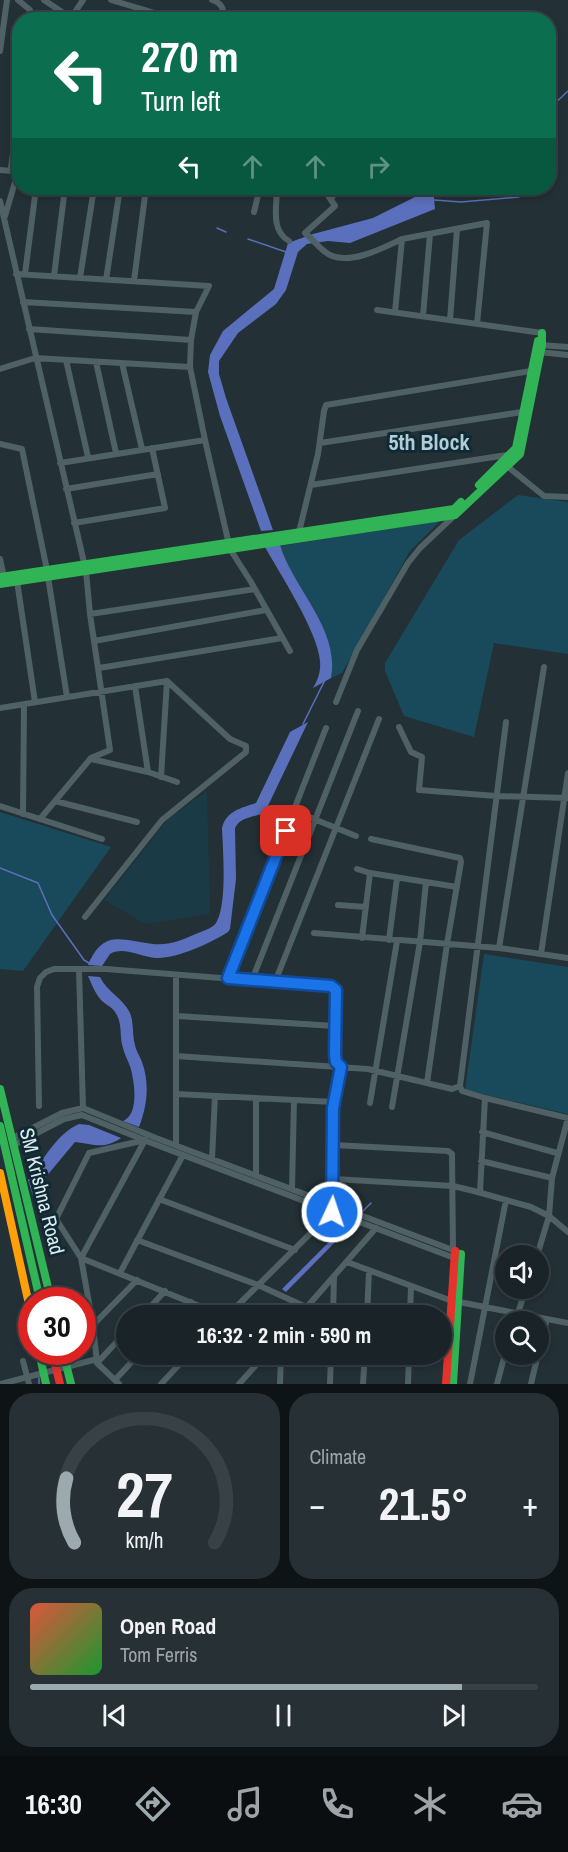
<!DOCTYPE html>
<meta charset="utf-8">
<style>
body{margin:0;font-family:"Archivo Narrow",sans-serif;background:#273034;color:#f1f3f6;height:100vh;display:flex;flex-direction:column;font-size:22px;white-space:nowrap}
*{box-sizing:border-box;margin:0}
p{font-size:20px;color:#9fa4a8}
.icon{flex:none;width:33px;height:33px;fill:none;stroke:currentColor;stroke-width:2;stroke-linecap:round;stroke-linejoin:round}
.map{position:relative;height:1384px;overflow:hidden}
.side{display:flex;flex-direction:column;gap:9px;padding:9px;background:#0e1416;flex:1}
.side>*{flex:none}
.hud{position:absolute;left:12px;top:12px;width:544px;height:183px;border-radius:24px;box-shadow:0 3px 9px #0003,0 0 0 2px #384145;background:#0b6e4f;color:#fff;overflow:hidden}
.tools{position:absolute;left:495px;top:1245px;display:grid;gap:12px}
.tools a{display:grid;place-items:center;width:54px;height:54px;border-radius:50%;background:#1a2428;box-shadow:0 3px 9px #0003,0 0 0 2px #384145;font-size:30px}
.speed{position:absolute;left:18px;top:1287px;display:flex;gap:12px;font-size:30px;font-weight:700;text-align:center}
.speed>*{display:grid;place-content:center;width:78px;height:78px;border-radius:50%;background:#1a2428;box-shadow:0 3px 9px #0003,0 0 0 2px #384145;line-height:1}
.speed .limit{border:9px solid #d22;background:#fff;color:#111}
.pin{position:absolute;display:grid;place-items:center;width:51px;height:51px;color:#fff;margin:-26px;border-radius:12px;box-shadow:0 3px 9px #0006}
.me{position:absolute;width:66px;margin:-33px;rotate:3deg;stroke-linejoin:round;filter:drop-shadow(0 0 4px #0008)}
.turn{display:flex;align-items:center;gap:21px;height:126px;padding:0 30px;font-size:27px}
.turn .icon{width:78px;height:78px;stroke-width:2.5}
.turn b{display:block;font-size:42px;line-height:51px}
.lanes{display:flex;align-items:center;height:57px;padding:0 30px;background:#0003;justify-content:center;gap:30px;direction:ltr}
.lanes .off{opacity:.35}
.big{font-size:45px;font-weight:700;line-height:1.1}
.side .card{flex:1;display:flex;flex-direction:column;justify-content:center;gap:9px;min-width:0;padding:0 21px;border-radius:24px;background:#273034}
.side .dial{align-items:center;gap:0}
.dial svg{height:156px;overflow:visible;fill:none;stroke:#384145;stroke-width:7;stroke-linecap:round;text-anchor:middle}
.dial text{fill:#f1f3f6;stroke:none}
.song{display:flex;align-items:center;gap:18px}
.cover{width:72px;height:72px;border-radius:9px;background:linear-gradient(135deg,hsl(10 70% 55%),hsl(130 70% 35%))}
.played{height:6px;border-radius:3px;background:linear-gradient(90deg,#9caab0 85%,#384145 85%)}
.keys{display:flex;justify-content:space-around;direction:ltr}
.heat{display:flex;justify-content:space-between;align-items:center;font-size:33px;direction:ltr}
.side .tiles{flex:1;display:grid;gap:9px;grid-template-columns:1fr 1fr}
.card:last-child{grid-column:span 2}
.trip{position:absolute;left:116px;top:1305px;width:336px;height:60px;border-radius:30px;background:#1a2428;box-shadow:0 3px 9px #0003,0 0 0 2px #384145;font-weight:700;line-height:60px;text-align:center}
.menu{display:flex;height:96px;justify-content:space-around;align-items:center;background:#0a0e10;color:#9fa4a8}
.menu .icon{width:42px;height:42px}
.menu .on{color:#9caab0}
.menu b{font-size:27px;color:#f1f3f6}
.map>svg:first-child{display:block}
</style>
<div class="map">
<svg width="568" height="1384" viewBox="0 0 568 1384">
<rect width="100%" height="100%" fill="#233035"/>
<!-- built -->
<path fill="#1a3a45" d="M207,791L210,914L145,924L104,900L169,818Z"/>
<!-- green -->
<path fill="#194a5b" d="M518,495L568,502V654L494,643L474,737L404,716L385,671V663L459,540Z
M440,521L410,551L342,673L331,678L332,669L280,546Z
M0,812L111,847L23,971L0,969Z
M484,954L568,967V1114L465,1090Z"/>
<!-- water -->
<path fill="#5b70bc" d="M433,188L435,209L350,243L328,241L307,244L298,252L286,290L276,304L238,333L219,361V374L226,398L273,530L261,531L220,416L208,372L210,355L223,331L274,289L288,243L313,234L373,218Z
M280,545C294,590 340,629 331,678L313,688C318,680 321,671 320,661C318,632 280,574 265,547Z
M308,722L265,812C255,818 241,816 235,828L236,879L230,929L228,932C211,943 176,959 156,958C141,957 123,946 110,954L102,966L88,965C104,928 122,941 153,944C170,946 184,939 198,933C205,930 214,928 217,921C227,902 223,851 222,828C226,811 241,808 256,803L290,732Z
M88,976L100,977C107,992 123,998 130,1013C134,1023 132,1034 135,1045C136,1051 140,1056 142,1062C150,1084 147,1106 139,1127L123,1121C138,1115 135,1088 132,1074C131,1065 125,1057 123,1048C119,1036 123,1023 115,1012C112,1007 106,1005 101,1000C95,993 92,985 88,976Z
M79,1124L89,1125L121,1138C103,1150 94,1144 75,1142L40,1184L33,1196L28,1180C42,1162 57,1133 79,1124Z
M349,1222L354,1223L286,1292L282,1289Z"/>
<g fill="none" stroke-linecap="round" stroke-linejoin="round">
<!-- stream -->
<path stroke="#5b70bc" stroke-width="1.5" d="M549,109L568,91
M185,188L186,195
M434,200L461,202L519,197L522,188
M217,228L226,232
M248,239L286,252
M303,724L325,680
M0,868L38,883L52,915L84,960L89,963
M362,1212L371,1203
M39,1384V1378"/>
<!-- street -->
<path stroke="#4f6164" stroke-width="6" d="M18,0L30,10V20
M44,0L71,18L83,0
M111,0L178,20
M212,0C222,3 224,9 224,20
M137,20L139,10
M0,51L7,0
M20,101L11,168L12,171L20,172
M0,170L12,171
M248,188L277,195
M277,188C277,206 270,230 289,241
M323,188L335,206L305,233C313,239 321,251 330,255C351,265 383,248 402,239L395,312
M331,200L336,188
M0,201L86,571L90,614L110,750L91,758L40,819
M254,212L259,191
M5,216L18,172
M402,239L487,223L477,324
M16,274L209,286L196,312L191,340L190,367L205,440L230,549L251,582L290,651
M25,274L36,188
M54,276L65,188
M80,278L94,188
M106,280L120,188
M134,281L146,188
M23,302L196,312
M377,310L542,333
M423,316L430,234
M450,320L457,229
M29,329L191,340
M540,345L568,347
M539,352L568,355
M66,360L88,457
M96,362L116,453
M122,363L142,449
M0,369L35,358L190,367
M320,443L522,412
M0,444L22,449L47,570
M60,463L205,440
M507,466L544,496L568,497
M311,485L507,455
M66,489L158,474
M74,523L165,508L152,448
M299,532L318,454L324,411L326,405L531,371
M0,559L4,577
M48,577L67,697
M17,581L35,702
M90,614L255,589
M94,641L266,610
M99,668L282,638
M135,686L148,772
M336,702L357,650L408,563L420,548L455,515
M0,708L167,681
M399,727L411,752L422,757L419,790L496,796L568,798
M91,759L148,772L177,782
M568,773L541,954L568,958
M161,777L167,681
M55,801L137,822
M0,806L102,839
M294,811L356,836
M23,814L24,705
M371,839L460,858L461,862L447,944L427,1083
M357,869L370,873
M338,905L366,907
M85,917L162,820L246,752V746L230,739L167,681
M314,933L499,948L541,954
M362,938L370,873L457,887
M389,940L397,878
M499,948L544,667
M79,969L83,1108
M228,978L326,728
M252,980L358,711
M275,982L379,719
M177,1016L335,1026
M176,1056L368,1069L452,1089L460,1086L462,1091L485,1098L568,1118
M460,1086L506,722
M176,1094L334,1102
M256,1098V1176
M370,1103L397,941
M39,1106L37,987L40,978L46,972L54,969H106L334,987L337,993L335,1055L336,1062L341,1067L333,1108L332,1212L227,1316
M392,1107L420,942L426,882
M482,1132L557,1153
M13,1138L62,1113L83,1108L156,1138L458,1252
M14,1145L64,1119L82,1115L154,1144L457,1259
M176,1145V975
M334,1145L448,1151L452,1154L453,1250
M212,1159L215,1096
M481,1161L552,1178
M334,1179L453,1186L474,1191L531,1207L549,1216L568,1232
M292,1189L294,1100
M480,1192L485,1098
M159,1199L295,1250
M137,1240L258,1285L306,1307
M537,1256L549,1216L552,1178L568,1118
M81,1258L224,1316
M81,1258L145,1140
M347,1262L452,1301
M120,1273L183,1155
M459,1302L568,1323
M142,1316L165,1291
M178,1316L191,1302
M299,1316L376,1228
M333,1316L334,1277
M367,1316L369,1271
M410,1316L411,1286
M513,1322L518,1313L526,1288
M93,1325L137,1280
M538,1354L547,1319
M97,1363L126,1332
M115,1380L139,1354
M1,1384L97,1359
M119,1384L97,1363L93,1325L81,1258L56,1219L89,1153L145,1140
M161,1384L189,1354
M239,1384L266,1354
M280,1384L281,1354
M330,1384L331,1354
M363,1384L365,1354
M408,1384L409,1354
M470,1384L506,1200
M497,1384L506,1350
M531,1384L538,1354"/>
<!-- fast -->
<path stroke="#30b455" stroke-width="8" d="M479,485L516,448L538,341
M0,577L454,509L461,502
M0,584L455,515L520,454L542,345V333
M0,1089L51,1300
M0,1126L40,1300
M453,1384L461,1254"/>
<!-- slow -->
<path stroke="#ff9f0a" stroke-width="8" d="M0,1173L32,1318"/>
<!-- jam -->
<path stroke="#e5322d" stroke-width="8" d="M446,1384L455,1251"/>
<!-- street-bridge -->
<path stroke="#4f6164" stroke-width="6" d="M23,1361L29,1384"/>
<!-- fast-bridge -->
<path stroke="#30b455" stroke-width="8" d="M39,1352L46,1384
M63,1352L71,1384"/>
<!-- jam-bridge -->
<path stroke="#e5322d" stroke-width="8" d="M52,1352L60,1384"/>
</g>
<g fill="none" stroke-linecap="round" stroke-linejoin="round">
<defs>
<path id="route" d="M286,831L228,978L331,986L336,990L335,1055L336,1062L341,1067L333,1108L332,1212"/>
</defs>
<!-- route casing -->
<use href="#route" stroke="#114b97" stroke-width="15"/>
<!-- route -->
<use href="#route" stroke="#1a73e8" stroke-width="10"/>
</g>
<g text-anchor="middle" stroke-width="6" stroke-linejoin="round" paint-order="stroke">
<!-- street labels -->
<g font-size="20" fill="#ddecf2" stroke="#102a33">
<text transform="translate(42 1191) rotate(76)" y="7">SM Krishna Road</text>
</g>
<!-- quarter labels -->
<g font-size="22" font-weight="bold" fill="#b0cdd9" stroke="#102a33">
<text x="429" y="450">5th Block</text>
</g>
</g>
</svg>
<div class="tools">
<a><svg class="icon" aria-label="sound" viewBox="0 0 24 24"><path d="M4 9h4l5-4v14l-5-4H4zM17 9q2 3 0 6"/></svg></a>
<a><svg class="icon" aria-label="search" viewBox="0 0 24 24"><circle cx="10" cy="10" r="6"/><path d="M15 15l6 6"/></svg></a>
</div>
<div class="speed"><div class="limit">30</div></div>
<div class="pin" style="left:286px;top:831px;background:#d93025"><svg class="icon" aria-label="arrive" viewBox="0 0 24 24"><path d="M6 21V4h12l-3 4 3 4H6"/></svg></div>
<svg class="me" style="left:332px;top:1212px" viewBox="-20 -20 40 40"><circle r="17" fill="#1a73e8" stroke="#fff" stroke-width="3"/><path d="M0-11L8 9 0 5-8 9z" fill="#fff"/></svg>
<div class="trip">16:32 · 2 min · 590 m</div>
<div class="hud">
<div class="turn"><svg class="icon" aria-label="left" viewBox="0 0 24 24"><path d="M17 20v-9H6M10 6l-5 5 5 5"/></svg><div><b>270 m</b>Turn left</div></div>
<div class="lanes"><svg class="icon" aria-label="left" viewBox="0 0 24 24"><path d="M17 20v-9H6M10 6l-5 5 5 5"/></svg><svg class="icon off" aria-label="ahead" viewBox="0 0 24 24"><path d="M12 20V5M6 11l6-6 6 6"/></svg><svg class="icon off" aria-label="ahead" viewBox="0 0 24 24"><path d="M12 20V5M6 11l6-6 6 6"/></svg><svg class="icon off" aria-label="right" viewBox="0 0 24 24"><path d="M7 20v-9h11M14 6l5 5-5 5"/></svg></div>
</div>
</div>
<section class="side">
<div class="tiles">
<div class="card dial"><svg viewBox="0 0 100 80">
<path d="M14 69A42 42 0 1 1 86 69"/>
<path d="M14 69A42 42 0 0 1 10 36" stroke="#9caab0"/>
<text x="50" y="56" font-size="32" font-weight="700">27</text>
<text x="50" y="72" font-size="11">km/h</text>
</svg></div>
<div class="card"><p>Climate</p>
<div class="heat"><a>−</a><b class="big">21.5°</b><a>+</a></div>
</div>
<div class="card">
<div class="song"><i class="cover"></i><div><b>Open Road</b><p>Tom Ferris</p></div></div>
<div class="played"></div>
<div class="keys"><svg class="icon" aria-label="previous" viewBox="0 0 24 24"><path d="M18 5L8 12l10 7zM5 5v14"/></svg><svg class="icon" aria-label="pause" viewBox="0 0 24 24"><path d="M8 5v14M16 5v14"/></svg><svg class="icon" aria-label="next" viewBox="0 0 24 24"><path d="M6 5l10 7-10 7zM19 5v14"/></svg></div>
</div>
</div>
</section>
<nav class="menu">
<b>16:30</b>
<svg class="icon on" aria-label="directions" viewBox="0 0 24 24"><path d="M12 3l9 9-9 9-9-9zM9 14v-3h6M13 9l2 2-2 2"/></svg>
<svg class="icon" aria-label="music" viewBox="0 0 24 24"><path d="M9 18V5l10-2v13"/><circle cx="6" cy="18" r="3"/><circle cx="16" cy="16" r="3"/></svg>
<svg class="icon" aria-label="phone" viewBox="0 0 24 24"><path d="M5 4h4l2 5-3 2q2 4 5 5l2-3 5 2v4C11 20 4 13 5 4z"/></svg>
<svg class="icon" aria-label="climate" viewBox="0 0 24 24"><path d="M12 3v18M4 7l16 10M4 17L20 7"/></svg>
<svg class="icon" aria-label="car" viewBox="0 0 24 24"><path d="M5 17H2v-5l4-1 3-4h7l3 4 3 1v5h-3M9 17h6M6 11h13"/><circle cx="7" cy="17" r="2"/><circle cx="17" cy="17" r="2"/></svg>
</nav>
